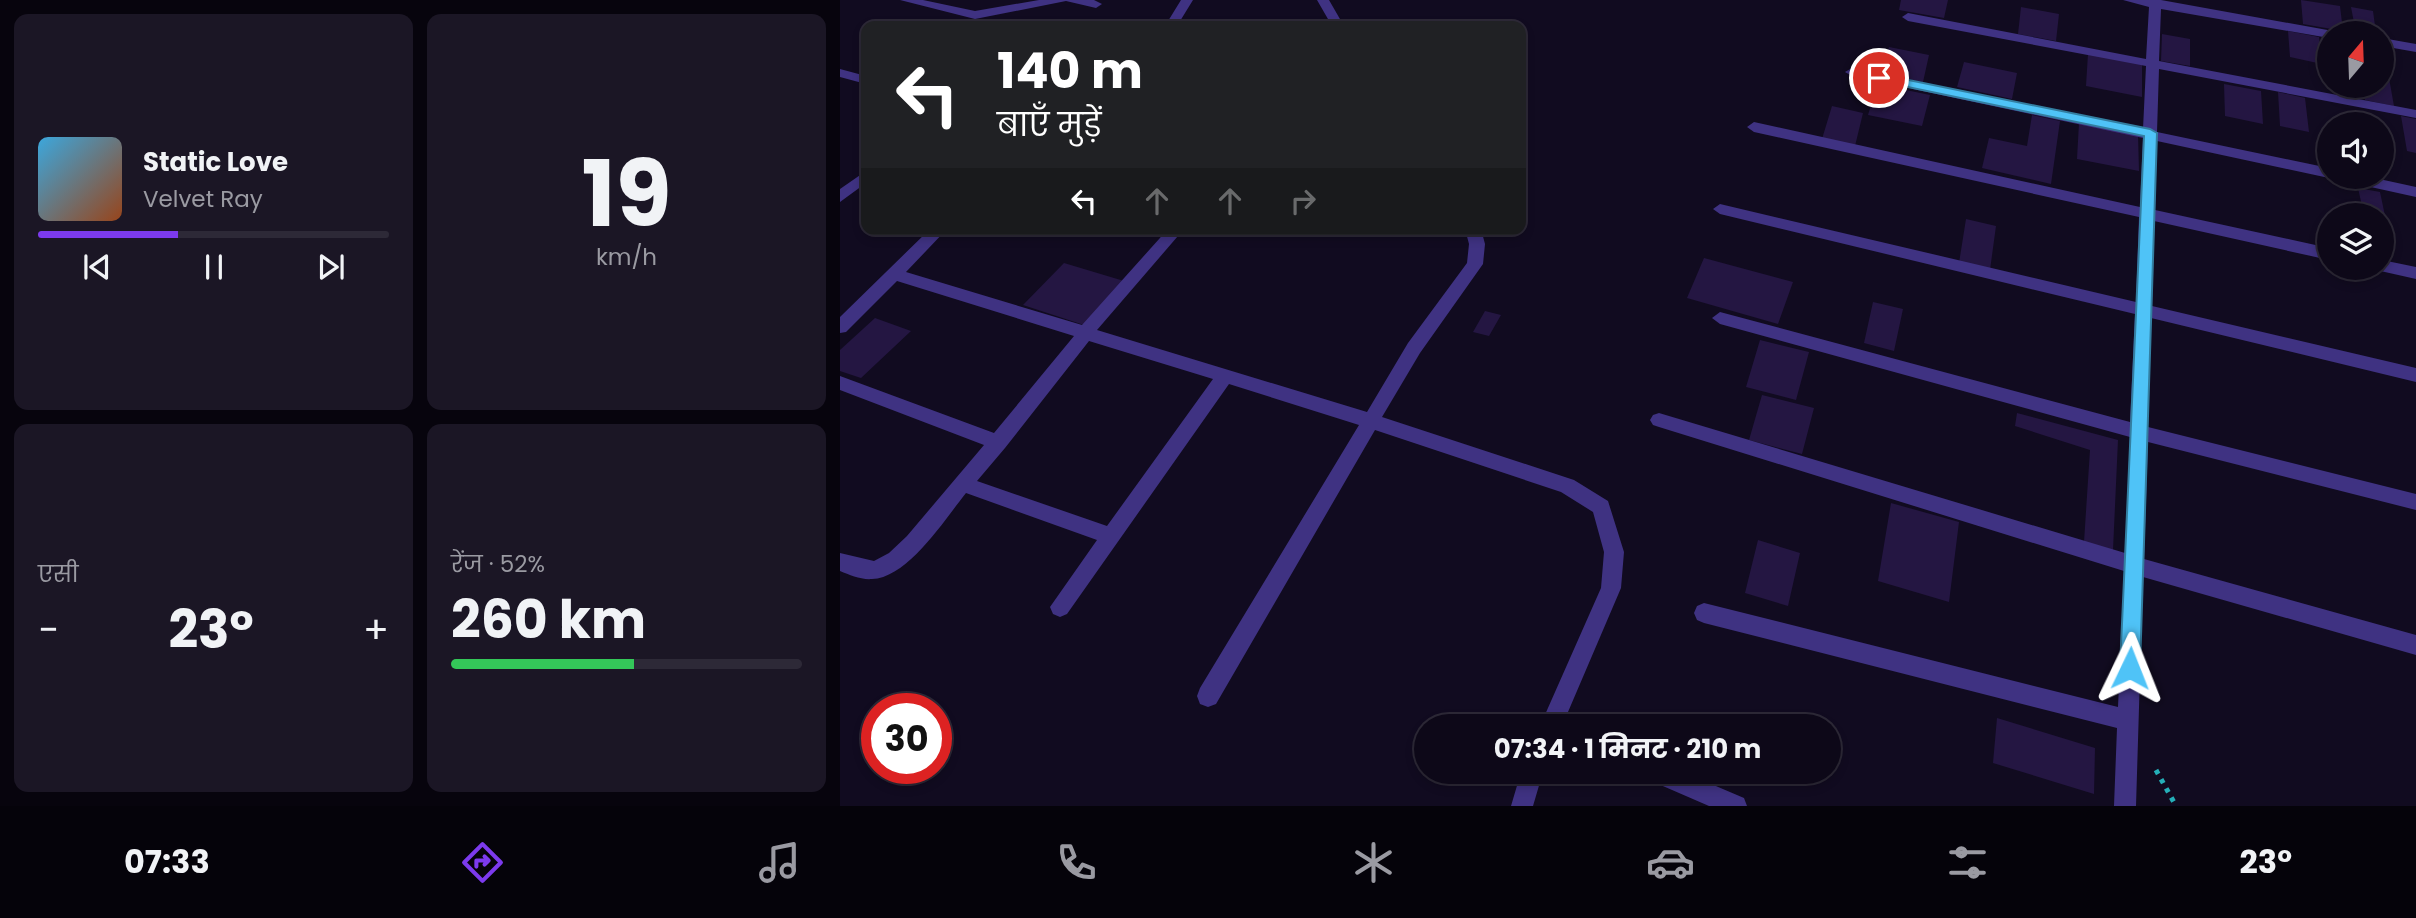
<!DOCTYPE html>
<html lang="hi">
<meta charset="utf-8">
<style>
body{margin:0;font-family:Poppins,"Noto Sans Devanagari",sans-serif;background:#1b1625;color:#f1f3f6;height:100vh;display:flex;flex-direction:column;font-size:26px;white-space:nowrap}
*{box-sizing:border-box;margin:0}
p{font-size:23px;color:#9a9aa2}
.icon{flex:none;width:38px;height:38px;fill:none;stroke:currentColor;stroke-width:2;stroke-linecap:round;stroke-linejoin:round}
.map{position:relative;flex:1;overflow:hidden}
.side{display:flex;flex-direction:column;gap:14px;padding:14px;background:#07040d;width:840px}
.side>*{flex:none}
.top-card{position:absolute;left:21px;top:21px;width:665px;height:214px;border-radius:14px;box-shadow:0 4px 10px #0003,0 0 0 2px #2d2937;background:#202124;color:#fff;overflow:hidden}
.needle{width:46px;rotate:19deg}
.fabs{position:absolute;left:1477px;top:21px;display:grid;gap:14px}
.fabs a{display:grid;place-items:center;width:77px;height:77px;border-radius:50%;background:#0d0818;box-shadow:0 4px 10px #0003,0 0 0 2px #2d2937;font-size:35px}
.speed{position:absolute;left:21px;top:693px;display:flex;gap:14px;font-size:35px;font-weight:700;text-align:center}
.speed>*{display:grid;place-content:center;width:91px;height:91px;border-radius:50%;background:#0d0818;box-shadow:0 4px 10px #0003,0 0 0 2px #2d2937;line-height:1}
.speed .limit{border:10px solid #d22;background:#fff;color:#111}
.pin{position:absolute;display:grid;place-items:center;width:60px;height:60px;color:#fff;margin:-30px;border:4px solid #fff;border-radius:50%;box-shadow:0 2px 7px #0007}
.me{position:absolute;width:77px;margin:-38px;rotate:2deg;stroke-linejoin:round;filter:drop-shadow(0 0 5px #0008)}
.turn{display:flex;align-items:center;gap:24px;height:147px;padding:0 21px;font-size:32px}
.turn .icon{width:91px;height:91px;stroke-width:2.5}
.turn b{display:block;font-size:49px;line-height:60px}
.lanes{display:flex;align-items:center;height:66px;padding:0 21px;background:#0003;justify-content:center;gap:35px;direction:ltr}
.lanes .off{opacity:.35}
.big{font-size:52px;font-weight:700;line-height:1.1}
.side .widget{flex:1;display:flex;flex-direction:column;justify-content:center;gap:10px;min-width:0;padding:0 24px;border-radius:14px;background:#1b1625}
.side .dial{align-items:center;gap:0}
.dial b{font-size:91px;line-height:1}
.song{display:flex;align-items:center;gap:21px}
.cover{width:84px;height:84px;border-radius:10px;background:linear-gradient(135deg,hsl(200 70% 55%),hsl(20 70% 35%))}
.played{height:7px;border-radius:4px;background:linear-gradient(90deg,#7c3aed 40%,#2d2937 40%)}
.keys{display:flex;justify-content:space-around;direction:ltr}
.heat{display:flex;justify-content:space-between;align-items:center;font-size:38px;direction:ltr}
.charge{height:10px;border-radius:5px;background:linear-gradient(90deg,#34c759 52%,#2d2937 0)}
.side .tiles{flex:1;display:grid;gap:14px;grid-template-columns:repeat(2,1fr)}
.trip{position:absolute;left:574px;top:714px;width:427px;height:70px;border-radius:35px;background:#0d0818;box-shadow:0 4px 10px #0003,0 0 0 2px #2d2937;font-weight:700;line-height:70px;text-align:center}
.tabs{display:flex;height:112px;justify-content:space-around;align-items:center;background:#05030a;color:#9a9aa2}
.tabs .icon{width:49px;height:49px}
.tabs .current{color:#7c3aed}
.tabs b{font-size:32px;color:#f1f3f6}
main{display:flex;flex:1;min-height:0}
.map>svg:first-child{display:block}
</style>
<main>
<section class="side">
<div class="tiles">
<div class="widget">
<div class="song"><i class="cover"></i><div><b>Static Love</b><p>Velvet Ray</p></div></div>
<div class="played"></div>
<div class="keys"><svg class="icon" aria-label="previous" viewBox="0 0 24 24"><path d="M18 5L8 12l10 7zM5 5v14"/></svg><svg class="icon" aria-label="pause" viewBox="0 0 24 24"><path d="M8 5v14M16 5v14"/></svg><svg class="icon" aria-label="next" viewBox="0 0 24 24"><path d="M6 5l10 7-10 7zM19 5v14"/></svg></div>
</div>
<div class="widget dial"><b>19</b><p>km/h</p></div>
<div class="widget"><p>एसी</p>
<div class="heat"><a>−</a><b class="big">23°</b><a>+</a></div>
</div>
<div class="widget"><p>रेंज · 52%</p><b class="big">260 km</b><div class="charge"></div></div>
</div>
</section>
<div class="map">
<svg width="1576" height="806" viewBox="0 0 1576 806">
<rect width="100%" height="100%" fill="#110b20"/>
<!-- building -->
<path fill="#241642" d="M1061,0H1108L1104,18L1059,10Z
M1461,0L1500,6L1503,31L1463,24Z
M1181,7L1219,14L1216,41L1178,34Z
M1511,7L1533,11L1536,33H1516Z
M1448,31L1479,37L1482,64L1450,57Z
M1322,34L1350,39V66L1321,61Z
M1049,47L1089,55L1083,82L1041,74Z
M1248,54L1302,63V97L1246,86Z
M1124,62L1177,73L1172,99L1117,87Z
M1542,77L1549,78L1554,106L1525,100L1523,86H1542Z
M1037,84L1090,95L1082,126L1028,115Z
M1384,84L1421,91L1423,124L1385,116Z
M1438,92L1465,98L1469,132L1440,126Z
M992,106L1023,113L1015,146L982,139Z
M1192,115L1220,121L1211,184L1142,168L1149,138L1187,146Z
M1561,116L1576,119V153L1567,151Z
M1239,123L1298,134L1299,171L1237,159Z
M1518,188L1540,192L1548,230L1542,228V215H1524Z
M1126,219L1156,226L1150,270L1119,263Z
M864,258L953,282L938,324L847,298Z
M224,263L284,281L244,325L183,305Z
M1033,302L1063,309L1054,351L1024,343Z
M645,311L661,315L649,336L633,332Z
M35,318L71,331L21,378L0,371V350Z
M920,340L969,352L956,400L906,387Z
M922,395L974,408L962,454L909,440Z
M1177,413L1278,440L1273,550L1244,542L1250,450L1175,426Z
M1051,503L1119,522L1109,602L1038,581Z
M918,540L960,553L948,606L905,593Z
M1157,718L1255,748L1254,794L1153,763Z"/>
<g fill="none" stroke-linecap="round" stroke-linejoin="round">
<!-- path -->
<path stroke="#25afb8" stroke-width="5" stroke-dasharray="4.5 6" stroke-linecap="butt" d="M1316,770L1336,806"/>
<!-- minor -->
<path fill="#3f3282" fill-rule="evenodd" d="M60,0H83L135,11L199,0H254L262,4L256,8L226,1L135,19Z
M341,0H353L337,26H325Z
M477,0H489L504,26H492Z
M1283,0H1321L1493,31L1495,33H1489V38L1321,9L1319,61L1576,110V118L1319,69L1317,132L1489,168V177H1493L1489,178L1317,141L1315,210L1489,248V260L1314,221L1312,306L1576,368V382L1311,318L1308,427L1576,494V510L1308,442L1304,559L1576,635V655L1303,577L1296,806H1274L1277,728L864,623L857,620L854,613L857,606L864,603L1278,707L1284,571L819,427L813,425L810,420L813,415L819,413L1285,553L1290,437L880,324L872,318L880,312L1290,422L1295,314L880,214L873,209L880,204L1296,302L1299,217L914,132L907,127L914,122L1300,207L1303,138L1012,76L1005,72L1012,68L1303,129L1306,66L1068,21L1062,17L1068,13L1306,59L1309,7Z
M1542,38L1576,44V52L1542,46Z
M0,69L26,76V84L0,77Z
M26,171V183L0,202V189Z
M1501,177H1530L1576,187V197L1508,182Z
M90,229H107L66,272L242,325L328,229H344L257,330L527,412L568,343L627,263L629,244L625,229H641L645,244L643,264L580,353L542,417L734,480L768,501L784,552L781,588L722,726H700L761,588L764,552L753,512L721,492L535,430L376,704L368,707L360,704L357,696L360,688L519,425L389,384L227,614L220,617L213,614L210,607L257,540L126,493C105,519 68,578 32,579C21,580 10,575 0,571V553L34,561L49,553L67,536L144,445L0,390V376L154,433L234,336L57,281L6,332L0,333V317ZM249,341L373,379L267,526L137,481L165,448Z
M1542,260L1576,267V279L1536,270L1535,268H1542Z
M681,772H703L693,806H671Z
M806,772H843L904,798L907,806H869L809,780Z"/>
</g>
<!-- route -->
<path fill="#4fc3f7" stroke="#337fa1" stroke-width="2" d="M1039,74L1310,129L1317,133L1300,668L1297,675L1290,678L1283,675L1280,668L1304,136L1034,80V75Z"/>
</svg>
<div class="fabs">
<a><svg class="needle" viewBox="-14 -14 28 28"><path d="M0-13l5 13h-10z" fill="#e53935"/><path d="M0 13l5-13h-10z" fill="#9a9aa2"/></svg></a>
<a><svg class="icon" aria-label="sound" viewBox="0 0 24 24"><path d="M4 9h4l5-4v14l-5-4H4zM17 9q2 3 0 6"/></svg></a>
<a><svg class="icon" aria-label="layers" viewBox="0 0 24 24"><path d="M12 4l9 5-9 5-9-5zM3 14l9 5 9-5"/></svg></a>
</div>
<div class="speed"><div class="limit">30</div></div>
<div class="pin" style="left:1039px;top:78px;background:#d93025"><svg class="icon" aria-label="arrive" viewBox="0 0 24 24"><path d="M6 21V4h12l-3 4 3 4H6"/></svg></div>
<svg class="me" style="left:1290px;top:668px" viewBox="-20 -20 40 40"><path d="M0-17L14 15 0 8-14 15z" fill="#4fc3f7" stroke="#fff" stroke-width="4"/></svg>
<div class="trip">07:34 · 1 मिनट · 210 m</div>
<div class="top-card">
<div class="turn"><svg class="icon" aria-label="left" viewBox="0 0 24 24"><path d="M17 20v-9H6M10 6l-5 5 5 5"/></svg><div><b>140 m</b>बाएँ मुड़ें</div></div>
<div class="lanes"><svg class="icon" aria-label="left" viewBox="0 0 24 24"><path d="M17 20v-9H6M10 6l-5 5 5 5"/></svg><svg class="icon off" aria-label="ahead" viewBox="0 0 24 24"><path d="M12 20V5M6 11l6-6 6 6"/></svg><svg class="icon off" aria-label="ahead" viewBox="0 0 24 24"><path d="M12 20V5M6 11l6-6 6 6"/></svg><svg class="icon off" aria-label="right" viewBox="0 0 24 24"><path d="M7 20v-9h11M14 6l5 5-5 5"/></svg></div>
</div>
</div>
</main>
<nav class="tabs">
<b>07:33</b>
<svg class="icon current" aria-label="directions" viewBox="0 0 24 24"><path d="M12 3l9 9-9 9-9-9zM9 14v-3h6M13 9l2 2-2 2"/></svg>
<svg class="icon" aria-label="music" viewBox="0 0 24 24"><path d="M9 18V5l10-2v13"/><circle cx="6" cy="18" r="3"/><circle cx="16" cy="16" r="3"/></svg>
<svg class="icon" aria-label="phone" viewBox="0 0 24 24"><path d="M5 4h4l2 5-3 2q2 4 5 5l2-3 5 2v4C11 20 4 13 5 4z"/></svg>
<svg class="icon" aria-label="climate" viewBox="0 0 24 24"><path d="M12 3v18M4 7l16 10M4 17L20 7"/></svg>
<svg class="icon" aria-label="car" viewBox="0 0 24 24"><path d="M5 17H2v-5l4-1 3-4h7l3 4 3 1v5h-3M9 17h6M6 11h13"/><circle cx="7" cy="17" r="2"/><circle cx="17" cy="17" r="2"/></svg>
<svg class="icon" aria-label="filters" viewBox="0 0 24 24"><path d="M4 7h16M4 17h16"/><circle cx="9" cy="7" r="2"/><circle cx="15" cy="17" r="2"/></svg>
<b>23°</b>
</nav>
